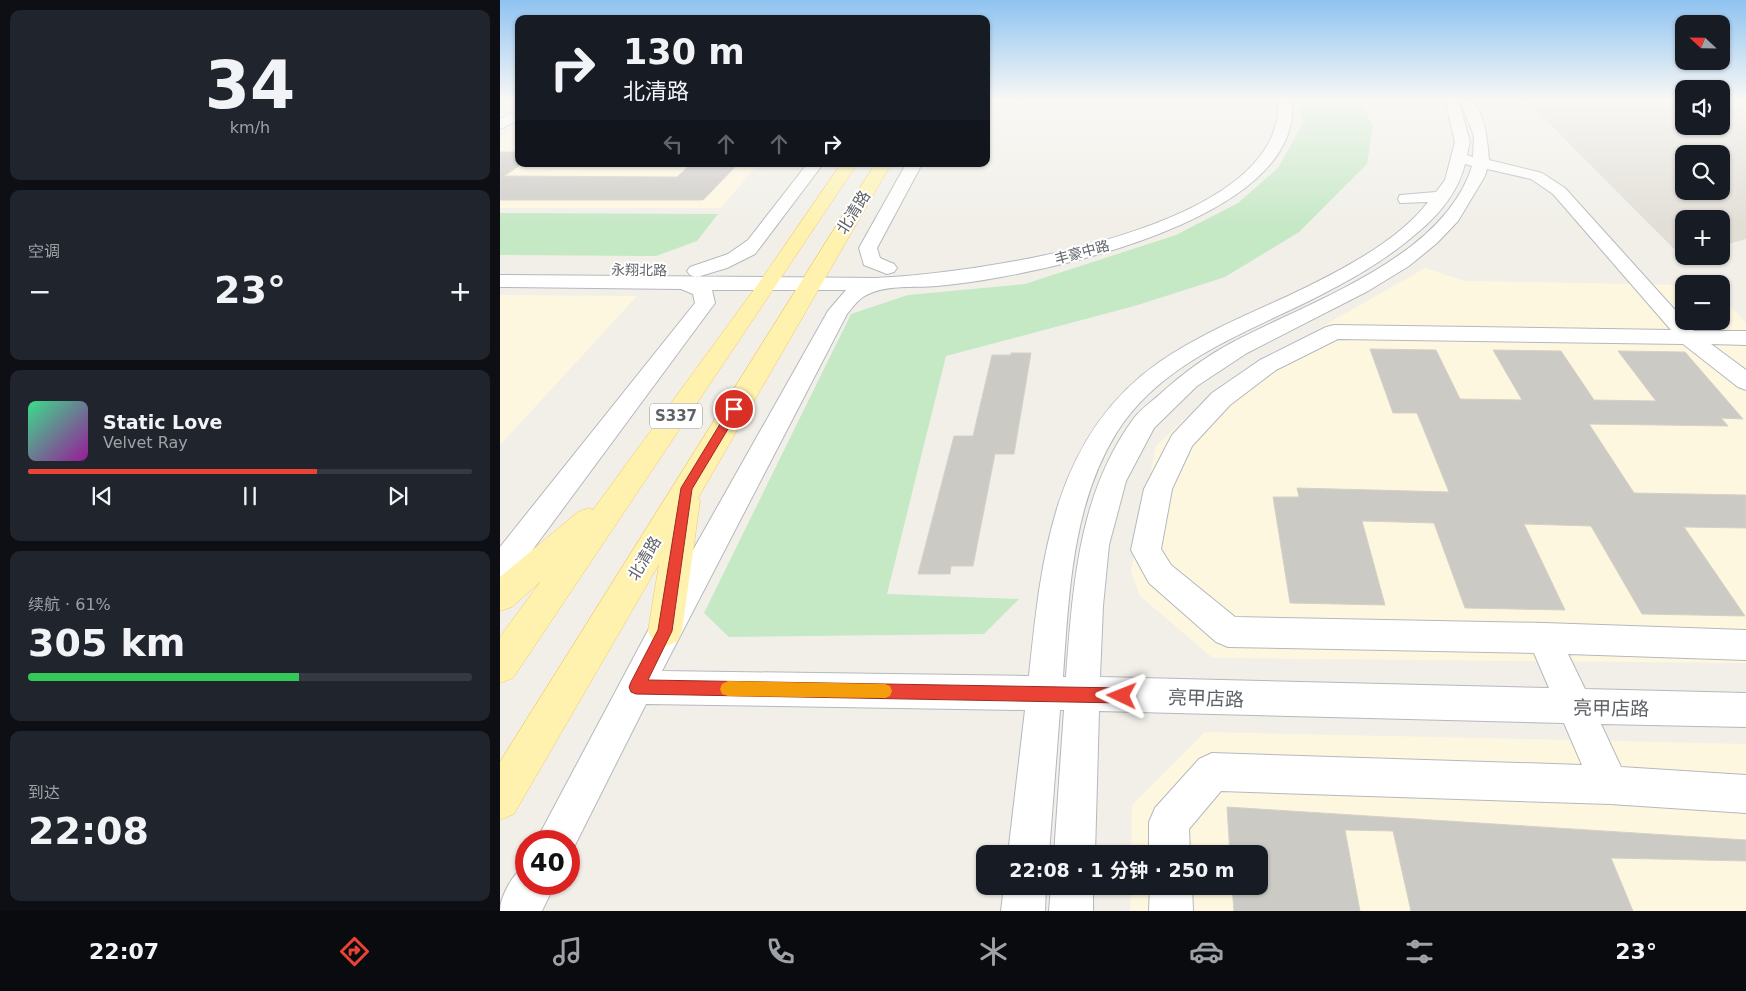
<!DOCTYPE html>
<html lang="zh">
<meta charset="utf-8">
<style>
body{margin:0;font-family:"DejaVu Sans","Noto Sans SC",sans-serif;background:#20242c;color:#f1f3f6;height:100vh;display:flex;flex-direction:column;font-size:19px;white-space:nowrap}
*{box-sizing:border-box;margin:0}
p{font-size:16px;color:#9ea1a6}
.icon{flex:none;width:28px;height:28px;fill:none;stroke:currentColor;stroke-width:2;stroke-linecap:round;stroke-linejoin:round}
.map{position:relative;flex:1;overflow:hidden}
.drawer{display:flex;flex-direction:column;gap:10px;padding:10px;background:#0d0f14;width:500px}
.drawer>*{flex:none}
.hud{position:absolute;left:15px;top:15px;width:475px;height:152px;border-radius:10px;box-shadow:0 1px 4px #0004;background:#171b24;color:#f1f3f6;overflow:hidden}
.needle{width:32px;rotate:292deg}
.controls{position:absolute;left:1175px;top:15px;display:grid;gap:10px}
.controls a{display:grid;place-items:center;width:55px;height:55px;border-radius:10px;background:#171b24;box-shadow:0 1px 4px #0004;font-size:25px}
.speed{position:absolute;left:15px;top:830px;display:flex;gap:10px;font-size:25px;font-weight:700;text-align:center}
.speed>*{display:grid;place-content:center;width:65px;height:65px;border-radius:50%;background:#171b24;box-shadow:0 1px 4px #0004;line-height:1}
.speed .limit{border:8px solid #d22;background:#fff;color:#111}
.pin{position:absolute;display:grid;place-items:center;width:42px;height:42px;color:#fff;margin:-21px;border:2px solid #fff;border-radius:50%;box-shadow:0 1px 5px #0007}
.me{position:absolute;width:55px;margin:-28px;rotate:272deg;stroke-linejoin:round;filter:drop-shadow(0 0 4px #0008)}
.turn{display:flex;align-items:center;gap:18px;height:105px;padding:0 25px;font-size:22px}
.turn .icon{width:65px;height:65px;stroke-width:2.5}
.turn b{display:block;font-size:35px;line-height:42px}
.lanes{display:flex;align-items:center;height:48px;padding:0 25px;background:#0003;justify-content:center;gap:25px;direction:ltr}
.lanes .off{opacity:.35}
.big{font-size:38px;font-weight:700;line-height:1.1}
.drawer .widget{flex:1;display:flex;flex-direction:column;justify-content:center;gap:8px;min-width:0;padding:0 18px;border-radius:10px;background:#20242c}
.drawer .dial{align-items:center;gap:0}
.dial b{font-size:65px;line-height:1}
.song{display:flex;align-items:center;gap:15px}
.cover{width:60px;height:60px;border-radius:8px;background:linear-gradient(135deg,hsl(150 70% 55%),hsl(300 70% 35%))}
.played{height:5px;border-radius:2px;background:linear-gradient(90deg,#ea4335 65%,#363941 65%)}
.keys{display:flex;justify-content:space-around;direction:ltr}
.heat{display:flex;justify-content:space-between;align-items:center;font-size:28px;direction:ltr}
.charge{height:8px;border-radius:4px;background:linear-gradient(90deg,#34c759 61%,#363941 0)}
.trip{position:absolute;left:476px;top:845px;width:292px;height:50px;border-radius:10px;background:#171b24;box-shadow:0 1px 4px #0004;font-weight:700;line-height:50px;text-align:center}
.dock{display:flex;height:80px;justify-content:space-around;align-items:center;background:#090b0e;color:#9ea1a6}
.dock .icon{width:35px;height:35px}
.dock .active{color:#ea4335}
.dock b{font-size:22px;color:#f1f3f6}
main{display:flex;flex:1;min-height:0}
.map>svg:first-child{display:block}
</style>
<main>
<section class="drawer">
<div class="widget dial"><b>34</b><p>km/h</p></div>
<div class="widget"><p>空调</p>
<div class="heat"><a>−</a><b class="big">23°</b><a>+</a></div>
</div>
<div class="widget">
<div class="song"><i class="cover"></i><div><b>Static Love</b><p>Velvet Ray</p></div></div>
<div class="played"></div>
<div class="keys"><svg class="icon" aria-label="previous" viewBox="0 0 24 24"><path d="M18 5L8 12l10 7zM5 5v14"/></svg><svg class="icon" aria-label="pause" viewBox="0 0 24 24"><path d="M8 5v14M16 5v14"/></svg><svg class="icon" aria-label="next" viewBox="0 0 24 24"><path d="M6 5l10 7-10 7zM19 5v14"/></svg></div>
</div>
<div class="widget"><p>续航 · 61%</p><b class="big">305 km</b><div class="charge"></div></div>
<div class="widget"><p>到达</p><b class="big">22:08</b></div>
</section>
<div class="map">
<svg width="1246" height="911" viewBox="0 0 1246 911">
<rect width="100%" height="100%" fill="#f1efe8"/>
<!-- commercial -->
<path fill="#fef7e0" d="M19,125V164H258L221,208H0V136Z
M925,268L965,281L1184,285V321H1221V296L1246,323V663L713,658L640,596L631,571L656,446L722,384Z
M0,295L137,296L0,445Z
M705,732L1246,744V911H630L631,886H760V854H631L632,805Z"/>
<!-- education -->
<path fill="#e1ded6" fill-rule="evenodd" d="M1025,99H1184V126H1221V99H1246V239L1221,246V219H1184V256L1182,257ZM1184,154H1221V191H1184Z"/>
<!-- green -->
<path fill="#c5e8c5" d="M796,99H859L873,126L867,164L799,232L725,277L638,305L446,356L387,594L519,599L484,634L229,637L204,613L351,314L408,295L525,284L676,235L738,203L778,168L803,123Z
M0,213L218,214L197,241L156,256L0,255Z"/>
<!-- building -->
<path fill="#cccac5" stroke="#d6d1c6" d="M0,152H19V166L4,176L177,177L191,164H238L203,200H0Z
M870,349L936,350L960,399L1022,400L993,350L1061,351L1094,400L1156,401L1118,351L1185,352L1243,419L1221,418L1228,426L1089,424L1134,493L1246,495V528L1184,527L1245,616L1142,614L1091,526L1024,524L1065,610L965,608L934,523L862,521L885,605L790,603L773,497H799L797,488L949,492L917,413H893Z
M511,353H531L514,454H495L473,566H451L450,574H418L454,436H473L492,355H511Z
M727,807L1246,840V861L1111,858L1133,911H911L893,831L845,830L860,911H734L732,886H760V854H730Z"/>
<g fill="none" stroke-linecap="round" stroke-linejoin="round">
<defs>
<path id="minor" d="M778,99H792C804,211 583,262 501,277C480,281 458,284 437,286C414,288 383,284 363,297C357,301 352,308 347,314L162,671L529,676C541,559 553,437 658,363C698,335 744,316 788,296C834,274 897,243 928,202L900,203L898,199L900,195L936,192L945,180L955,142L945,99H958L970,142L967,155L973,157L974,136L962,105L969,101C985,105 988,146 989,160L1042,173L1065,188L1194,331H1246V345L1211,344L1246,370V390L1238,387L1183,344L838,339L776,370L730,405L692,446L672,489L661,549L671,565L735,617L1044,623L1246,630V660L1068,654L1085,689L1246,693V727L1101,724L1121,767L1246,775V813L1110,804L721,791L689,829L690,854H649V822L655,808L699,759L712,753L1082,765L1064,723L599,711L595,854H554L564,710H560L549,854H508L525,710L146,704L70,855L69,841H36L153,621L328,311L346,290H212L215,303L212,307L11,579L0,583V547L195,303L193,294L181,289L0,287V275L376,278C470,274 789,232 778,99ZM965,164L972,166C944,258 810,301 733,342C706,356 681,375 659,395C651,402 641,409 634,418C578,494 573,586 566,677H563C569,593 572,504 617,432C660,364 740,335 809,301C847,282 885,261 917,233C940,214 958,192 965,164ZM987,169L1031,179L1053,194L1171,330L834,325L826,327L760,360L712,393L672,435L644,489L631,550L649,583L716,642L728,647L1034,653L1049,688L600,677L603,606L609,545L626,481L654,428L697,386L747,353L868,291L909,266L937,243L958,221L985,176Z
M19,110V120L0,129V119Z
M307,164H323L255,254L227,268L197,277L190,275L187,271L190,267L228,254L248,240Z
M406,164H422L377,248L380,258L394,264L397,268L394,272L387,274L364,265L359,248Z
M26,866V884H55L42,911H0C0,897 13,872 26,866Z
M504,886H546L545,911H501Z
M551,886H593V911H549Z
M650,886H692L693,911H649Z"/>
<path id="major" d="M341,164H357L13,678L0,683V637L41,581L12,607L0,611V577L78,512L89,508L93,510L261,280Z
M375,164H391L198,498L200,501L182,631L177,642L165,646L153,642L148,631L159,564L14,814L0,820V762Z"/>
</defs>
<!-- minor casing -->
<use href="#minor" stroke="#b5b8bc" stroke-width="2"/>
<!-- major casing -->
<use href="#major" stroke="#f2c960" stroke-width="1"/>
<!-- minor -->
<use href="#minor" fill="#fff" fill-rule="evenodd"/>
<!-- major -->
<use href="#major" fill="#fff2af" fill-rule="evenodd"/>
</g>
<!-- sky -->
<linearGradient id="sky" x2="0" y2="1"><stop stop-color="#8fc3f1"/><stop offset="0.44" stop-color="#f9f8f5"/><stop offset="1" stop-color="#f9f8f5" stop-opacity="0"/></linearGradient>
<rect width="1246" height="227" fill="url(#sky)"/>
<!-- route -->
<path fill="#ea4335" stroke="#982c22" d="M234,405L240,409L192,489L172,631L148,680L622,688L627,690L630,696L627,701L622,703L136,694L131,692L129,687L131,682L158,630L181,488L231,406Z"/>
<!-- slow -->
<path fill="#f59e0b" d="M228,681L385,684L390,686L392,691L390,696L385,698L228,696L222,694L220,689L222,684Z"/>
<g text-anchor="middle" stroke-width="4" stroke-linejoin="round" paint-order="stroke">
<!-- far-street labels -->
<g font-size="14" fill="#5f6368" stroke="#fff">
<text transform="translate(582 252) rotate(-15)" y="5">丰豪中路</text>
<text transform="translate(139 270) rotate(1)" y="5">永翔北路</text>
</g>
<!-- shield labels -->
<rect fill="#fff" stroke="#8f9295" stroke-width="1" x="150" y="403.5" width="52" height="25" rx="4"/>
<g font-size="15" font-weight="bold" fill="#5f6368">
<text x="176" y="421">S337</text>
</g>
<!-- street labels -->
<g font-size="16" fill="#5f6368" stroke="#fff">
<text transform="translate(353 212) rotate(-58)" y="6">北清路</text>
<text transform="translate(144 558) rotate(-59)" y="6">北清路</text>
</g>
<!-- near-street labels -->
<g font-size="19" fill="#5f6368" stroke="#fff">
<text transform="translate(706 698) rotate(2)" y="7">亮甲店路</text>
<text transform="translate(1111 708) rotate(1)" y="7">亮甲店路</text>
</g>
</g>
</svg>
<div class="controls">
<a><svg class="needle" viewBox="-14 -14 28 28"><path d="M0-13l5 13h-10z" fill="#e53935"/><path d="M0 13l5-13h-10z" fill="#9ea1a6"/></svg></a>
<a><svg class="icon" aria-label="sound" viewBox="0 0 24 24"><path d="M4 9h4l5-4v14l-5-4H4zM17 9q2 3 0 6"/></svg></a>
<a><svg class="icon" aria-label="search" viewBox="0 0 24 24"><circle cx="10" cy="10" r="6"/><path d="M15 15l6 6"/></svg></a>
<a>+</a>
<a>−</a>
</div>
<div class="speed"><div class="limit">40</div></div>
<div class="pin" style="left:234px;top:409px;background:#d93025"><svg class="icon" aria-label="arrive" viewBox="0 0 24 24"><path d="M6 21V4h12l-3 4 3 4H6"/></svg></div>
<svg class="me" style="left:622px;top:696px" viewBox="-20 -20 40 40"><path d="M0-17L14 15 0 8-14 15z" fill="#ea4335" stroke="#fff" stroke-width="4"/></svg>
<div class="trip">22:08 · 1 分钟 · 250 m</div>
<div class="hud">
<div class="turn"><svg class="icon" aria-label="right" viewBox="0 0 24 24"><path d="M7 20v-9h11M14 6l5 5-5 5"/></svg><div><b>130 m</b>北清路</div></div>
<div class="lanes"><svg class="icon off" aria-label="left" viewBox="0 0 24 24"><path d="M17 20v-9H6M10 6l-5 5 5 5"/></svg><svg class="icon off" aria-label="ahead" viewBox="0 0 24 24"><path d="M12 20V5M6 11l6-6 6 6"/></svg><svg class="icon off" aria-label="ahead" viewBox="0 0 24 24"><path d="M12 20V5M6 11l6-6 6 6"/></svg><svg class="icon" aria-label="right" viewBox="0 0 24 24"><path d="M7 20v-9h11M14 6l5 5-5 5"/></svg></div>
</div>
</div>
</main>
<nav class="dock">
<b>22:07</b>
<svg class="icon active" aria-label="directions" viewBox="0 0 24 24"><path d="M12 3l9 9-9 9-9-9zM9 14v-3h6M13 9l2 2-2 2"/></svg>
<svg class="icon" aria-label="music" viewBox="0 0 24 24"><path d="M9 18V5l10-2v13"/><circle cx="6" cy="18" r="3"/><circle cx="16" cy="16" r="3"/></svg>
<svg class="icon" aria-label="phone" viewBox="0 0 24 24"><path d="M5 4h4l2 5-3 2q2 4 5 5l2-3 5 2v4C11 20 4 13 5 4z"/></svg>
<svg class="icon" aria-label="climate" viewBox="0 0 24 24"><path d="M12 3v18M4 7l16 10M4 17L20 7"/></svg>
<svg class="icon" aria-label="car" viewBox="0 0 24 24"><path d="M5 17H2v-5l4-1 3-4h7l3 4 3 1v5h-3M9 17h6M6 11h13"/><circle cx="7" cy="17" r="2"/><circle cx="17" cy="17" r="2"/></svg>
<svg class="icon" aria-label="filters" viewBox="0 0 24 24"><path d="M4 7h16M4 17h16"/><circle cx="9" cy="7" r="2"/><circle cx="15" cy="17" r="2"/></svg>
<b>23°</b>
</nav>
